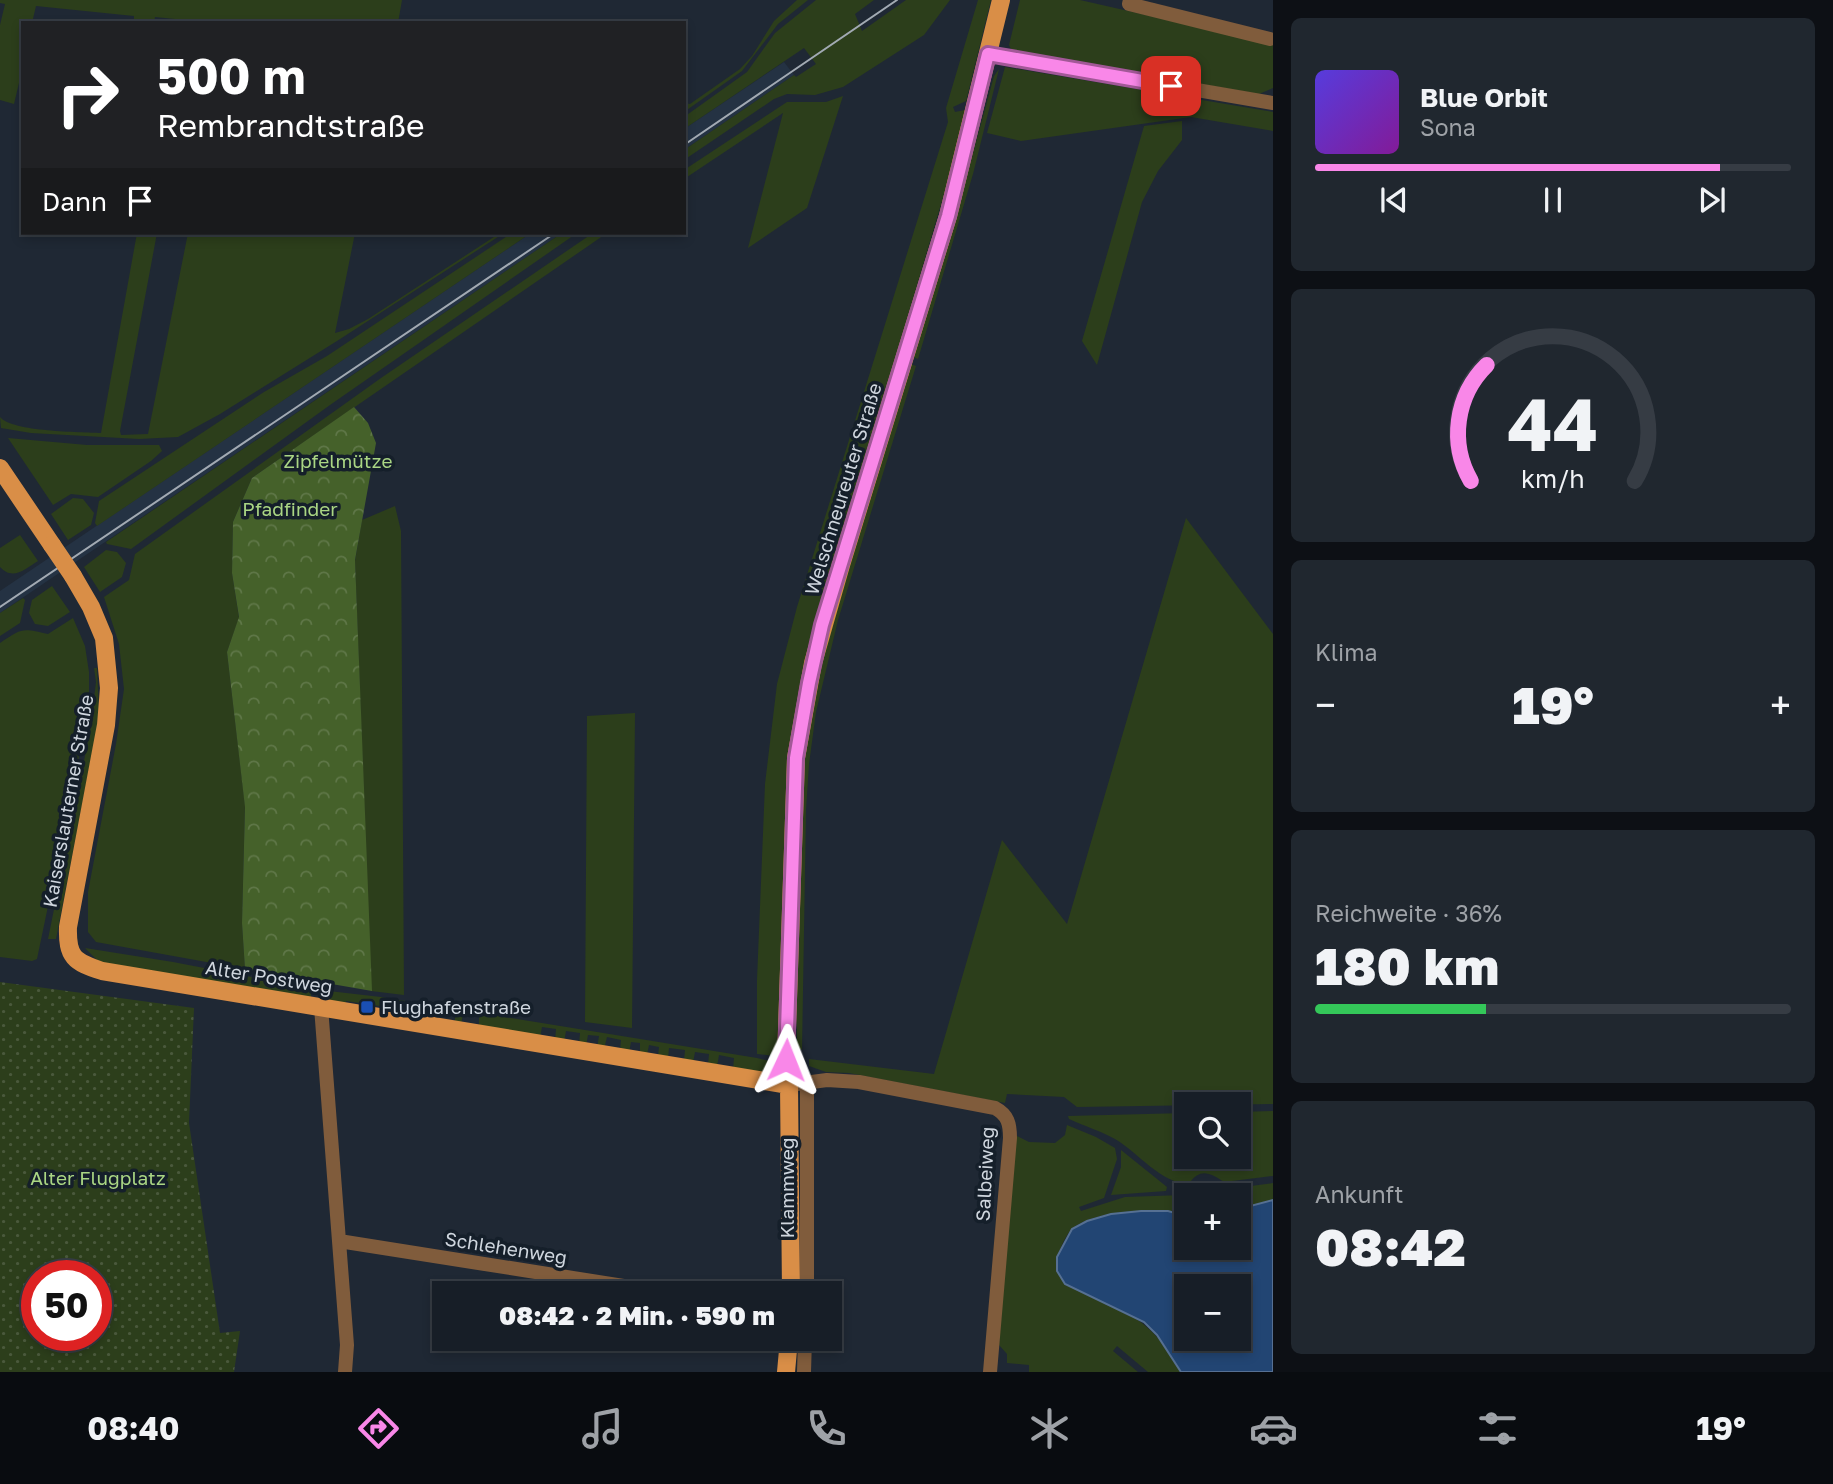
<!DOCTYPE html>
<html lang="de">
<meta charset="utf-8">
<style>
body{margin:0;font-family:"Golos Text",sans-serif;background:#20272f;color:#f1f3f6;height:100vh;display:flex;flex-direction:column;font-size:26px;white-space:nowrap}
*{box-sizing:border-box;margin:0}
p{font-size:23px;color:#9ea2a7}
.icon{flex:none;width:38px;height:38px;fill:none;stroke:currentColor;stroke-width:2;stroke-linecap:round;stroke-linejoin:round}
.map{position:relative;flex:1;overflow:hidden}
.sheet{display:flex;flex-direction:column;gap:18px;padding:18px;background:#0d1015;width:560px}
.sheet>*{flex:none}
.guide{position:absolute;left:21px;top:21px;width:665px;height:214px;border-radius:0px;box-shadow:0 4px 10px #0003,0 0 0 2px #363c44;background:#202124;color:#fff;overflow:hidden}
.fabs{position:absolute;left:1174px;top:1092px;display:grid;gap:14px}
.fabs a{display:grid;place-items:center;width:77px;height:77px;border-radius:0px;background:#171e27;box-shadow:0 4px 10px #0003,0 0 0 2px #363c44;font-size:35px}
.speed{position:absolute;left:21px;top:1260px;display:flex;gap:14px;font-size:35px;font-weight:700;text-align:center}
.speed>*{display:grid;place-content:center;width:91px;height:91px;border-radius:50%;background:#171e27;box-shadow:0 4px 10px #0003,0 0 0 2px #363c44;line-height:1}
.speed .limit{border:10px solid #d22;background:#fff;color:#111}
.pin{position:absolute;display:grid;place-items:center;width:60px;height:60px;color:#fff;margin:-30px;border-radius:14px;box-shadow:0 4px 10px #0006}
.me{position:absolute;width:77px;margin:-38px;rotate:2deg;stroke-linejoin:round;filter:drop-shadow(0 0 5px #0008)}
.turn{display:flex;align-items:center;gap:24px;height:147px;padding:0 21px;font-size:32px}
.turn .icon{width:91px;height:91px;stroke-width:2.5}
.turn b{display:block;font-size:49px;line-height:60px}
.then{display:flex;align-items:center;height:66px;padding:0 21px;background:#0003;gap:14px;font-size:26px}
.big{font-size:52px;font-weight:800;line-height:1.1}
.sheet .widget{flex:1;display:flex;flex-direction:column;justify-content:center;gap:10px;min-width:0;padding:0 24px;border-radius:10px;background:#20272f}
.sheet .dial{align-items:center;gap:0}
.dial svg{height:182px;overflow:visible;fill:none;stroke:#363c44;stroke-width:7;stroke-linecap:round;text-anchor:middle}
.dial text{fill:#f1f3f6;stroke:none}
.song{display:flex;align-items:center;gap:21px}
.cover{width:84px;height:84px;border-radius:10px;background:linear-gradient(135deg,hsl(250 70% 55%),hsl(290 70% 35%))}
.played{height:7px;border-radius:4px;background:linear-gradient(90deg,#f987e8 85%,#363c44 85%)}
.keys{display:flex;justify-content:space-around;direction:ltr}
.heat{display:flex;justify-content:space-between;align-items:center;font-size:38px;direction:ltr}
.charge{height:10px;border-radius:5px;background:linear-gradient(90deg,#34c759 36%,#363c44 0)}
.trip{position:absolute;left:432px;top:1281px;width:410px;height:70px;border-radius:0px;background:#171e27;box-shadow:0 4px 10px #0003,0 0 0 2px #363c44;font-weight:800;line-height:70px;text-align:center}
.tab-bar{display:flex;height:112px;justify-content:space-around;align-items:center;background:#090c10;color:#9ea2a7}
.tab-bar .icon{width:49px;height:49px}
.tab-bar .selected{color:#f987e8}
.tab-bar b{font-size:32px;color:#f1f3f6}
main{display:flex;flex:1;min-height:0}
.map>svg:first-child{display:block}
</style>
<main>
<div class="map">
<svg width="1273" height="1372" viewBox="0 0 1273 1372">
<defs>
<pattern id="forest-crowns" width="20" height="18" patternUnits="userSpaceOnUse" patternTransform="scale(1.75)"><rect width="20" height="18" fill="#45612a"/><path d="M2 6a3 3 0 1 1 6 0M12 15a3 3 0 1 1 6 0" fill="none" stroke="#5f7748"/></pattern>
<pattern id="park-dots" width="8" height="8" patternUnits="userSpaceOnUse" patternTransform="scale(1.75)"><rect width="8" height="8" fill="#2c3e1b"/><path d="M2 2h.1M6 6h.1" fill="none" stroke="#4a593c" stroke-width="1.8" stroke-linecap="round"/></pattern>
</defs>
<rect width="100%" height="100%" fill="#1f2834"/>
<!-- built -->
<path fill="#243243" d="M784,62L794,75L684,150V129Z
M531,233H562L0,613V591Z"/>
<!-- green -->
<path fill="#2c3e1b" d="M0,0H402L398,23H174L175,19L155,17L154,23H134V16L36,6L32,23H23V66L14,104L0,100V25L5,4L0,3Z
M797,0H808L778,24L742,71L684,112V103L690,104L740,69L752,56L774,21Z
M816,0H874L855,14L862,31L906,0H950L924,35L843,87L815,95L787,94L774,99L684,160V150L794,75L796,77L816,64L804,48L684,129V117L747,72L775,33Z
M978,0H991L966,101L953,107L955,112L965,110L957,150L807,656L797,699L790,756L782,996L776,1056L757,1054V980L765,784L777,684L797,607L948,122L946,108Z
M1020,0H1080L1273,44V88L1259,94L1012,51L1009,45Z
M1005,67L1273,112V131L1191,117L1021,141L987,133Z
M999,69L973,174L918,359L913,357L968,172L994,76Z
M843,96L807,208L748,248L783,113L684,179V170L787,102H826Z
M1182,121V140L1158,171L1142,202L1097,365L1082,341L1144,126Z
M137,233H157L120,431L121,435L148,434L188,233H355L335,333L349,329L368,319L500,233H504L337,341L220,414L178,437L139,439L31,433L1,428L0,417C12,432 81,432 101,433Z
M512,233H531L97,526L95,523L99,501L264,392L327,356Z
M562,233H577L330,405L131,549L107,544L106,542Z
M593,233H607L252,478L233,522L232,573L239,618L227,652L245,805L242,923L245,969L96,942L88,932V892L116,744L124,689L119,644L104,597L129,580L135,554L381,378Z
M911,364L916,366L838,620L816,712L809,764L806,810L802,1050L797,1047V986L804,762L823,651Z
M8,438L87,445H159L162,451L151,461L98,497L71,494L53,505Z
M73,498L83,499L94,513L91,525L68,540L51,514Z
M395,506L401,531L404,995L371,991L355,561L362,520Z
M1186,518L1273,634V1104L1077,1107L1064,1097L1007,1094L1005,1103L849,1073L826,1072L809,1066V1059L934,1074L1002,840L1067,924Z
M20,535L38,561C25,569 13,581 0,567V548Z
M106,550L117,552L126,563L122,577L100,592L84,567Z
M52,586L70,612L48,626L35,624L29,613L32,600Z
M23,598L25,600L20,623L0,636V613Z
M73,618L85,646L89,672V697L78,762L37,959L32,961L0,957V643C22,628 22,628 48,634Z
M94,668H97L99,712L96,733L56,939H48L90,731L96,682Z
M635,713L632,1028L585,1022L587,716Z
M85,948L173,962L307,988L311,991V998L114,967L97,960Z
M320,990L381,997L757,1058L774,1062L768,1073L733,1070L734,1058L719,1055L717,1067L708,1065L709,1054L695,1052L693,1063L684,1061L685,1050L669,1048L668,1059L658,1057L659,1047L649,1045L647,1055L640,1054V1043L631,1042L629,1053L620,1051L621,1040L607,1037L604,1049L597,1048L599,1036L588,1035L586,1046L579,1045L580,1033L566,1031L564,1042L555,1041L556,1029L542,1027L540,1038L479,1027V1017L463,1014L461,1025L455,1024V1013L424,1008L422,1018L416,1017L417,1007L398,1004L396,1013H390L391,1002L381,1001L380,1006L346,1001L345,1005L324,1002Z
M1273,1111V1176L1224,1182C1210,1172 1199,1168 1189,1184C1160,1183 1139,1153 1115,1139C1101,1131 1084,1126 1069,1119L1068,1116L1186,1113V1157H1239V1112Z
M1067,1125L1096,1137L1115,1148L1117,1159L1104,1198L1079,1207L1081,1211L1125,1197L1184,1195L1177,1214C1153,1207 1094,1211 1073,1228C1065,1235 1061,1248 1057,1257L1065,1284C1119,1309 1152,1316 1181,1372H1148L1117,1346L1113,1351L1138,1372H1029V1365L1007,1363V1354L999,1345L1015,1135L1029,1142L1055,1143L1065,1135Z
M1121,1150L1167,1187L1166,1191L1111,1195L1121,1167Z
M1273,1183V1200L1239,1209V1195H1230L1228,1189Z"/>
<!-- forest -->
<path fill="url(#forest-crowns)" d="M354,407L368,423L376,443L355,560L372,991L245,969L242,923L245,807L227,652L239,617L232,573L233,522L252,478Z"/>
<!-- park -->
<path fill="url(#park-dots)" fill-rule="evenodd" d="M0,982L194,1008L189,1123L220,1333L240,1331L234,1372H0ZM37,1276H96V1335H37Z"/>
<!-- water -->
<path fill="#224573" stroke="#567093" stroke-width="2" fill-rule="evenodd" d="M1273,1200V1372H1181L1157,1335L1144,1322L1065,1284L1057,1271V1257L1072,1229L1087,1221L1111,1214L1141,1211H1168L1186,1216V1248H1239V1209ZM1186,1286H1239V1339H1186Z"/>
<g fill="none" stroke-linecap="round" stroke-linejoin="round">
<!-- minor -->
<path stroke="#805c3c" stroke-width="14" d="M1130,0L1129,4L1270,39
M988,54L1273,103
M321,1007L347,1345L345,1372
M807,1083V1293
M789,1085L827,1080L859,1082L995,1108C1008,1115 1010,1124 1010,1138L990,1372
M339,1241L668,1293
M804,1372L805,1339"/>
<!-- major -->
<path stroke="#d98e47" stroke-width="18" d="M0,468L52,545
M73,576L91,607L104,638L109,688L106,725L68,927C67,957 74,962 102,971L789,1085
M791,1293L789,1085L786,1060L796,758L813,663L841,565L948,216L1001,0
M786,1372L789,1339"/>
<!-- tram -->
<path stroke="#a2aab3" stroke-width="2" d="M684,145L897,0
M0,607L555,233"/>
<!-- major-bridge -->
<path stroke="#d98e47" stroke-width="18" d="M52,545L73,576"/>
</g>
<g fill="none" stroke-linecap="round" stroke-linejoin="round">
<defs>
<path id="route" d="M786,1060L796,758L809,683L822,625L948,216L988,54L1171,86"/>
</defs>
<!-- route casing -->
<use href="#route" stroke="#a25897" stroke-width="18"/>
<!-- route -->
<use href="#route" stroke="#f987e8" stroke-width="12"/>
</g>
<!-- markers -->
<rect fill="#1a4fb4" stroke="#151f2a" stroke-width="2.5" x="360" y="1000" width="14" height="14" rx="3.5"/>
<g text-anchor="middle" stroke-width="7" stroke-linejoin="round" paint-order="stroke">
<!-- park labels -->
<g font-size="19" fill="#aad684" stroke="#151f2a">
<text x="338" y="468">Zipfelmütze</text>
<text x="290" y="516">Pfadfinder</text>
<text x="98" y="1185">Alter Flugplatz</text>
</g>
<!-- street labels -->
<g font-size="19" fill="#cfd6de" stroke="#151f2a">
<text transform="translate(843 489) rotate(-73)" y="7">Welschneureuter Straße</text>
<text transform="translate(68 801) rotate(-80)" y="7">Kaiserslauterner Straße</text>
<text transform="translate(269 977) rotate(9)" y="7">Alter Postweg</text>
<text transform="translate(985 1174) rotate(-87)" y="7">Salbeiweg</text>
<text transform="translate(787 1188) rotate(-90)" y="7">Klammweg</text>
<text transform="translate(506 1248) rotate(9)" y="7">Schlehenweg</text>
</g>
<!-- poi labels -->
<g font-size="19" fill="#cfd6de" stroke="#151f2a" text-anchor="start">
<text x="381" y="1014">Flughafenstraße</text>
</g>
</g>
</svg>
<div class="fabs">
<a><svg class="icon" aria-label="search" viewBox="0 0 24 24"><circle cx="10" cy="10" r="6"/><path d="M15 15l6 6"/></svg></a>
<a>+</a>
<a>−</a>
</div>
<div class="speed"><div class="limit">50</div></div>
<div class="pin" style="left:1171px;top:86px;background:#d93025"><svg class="icon" aria-label="arrive" viewBox="0 0 24 24"><path d="M6 21V4h12l-3 4 3 4H6"/></svg></div>
<svg class="me" style="left:786px;top:1060px" viewBox="-20 -20 40 40"><path d="M0-17L14 15 0 8-14 15z" fill="#f987e8" stroke="#fff" stroke-width="4"/></svg>
<div class="trip">08:42 · 2 Min. · 590 m</div>
<div class="guide">
<div class="turn"><svg class="icon" aria-label="right" viewBox="0 0 24 24"><path d="M7 20v-9h11M14 6l5 5-5 5"/></svg><div><b>500 m</b>Rembrandtstraße</div></div>
<div class="then">Dann<svg class="icon" aria-label="arrive" viewBox="0 0 24 24"><path d="M6 21V4h12l-3 4 3 4H6"/></svg></div>
</div>
</div>
<section class="sheet">
<div class="widget">
<div class="song"><i class="cover"></i><div><b>Blue Orbit</b><p>Sona</p></div></div>
<div class="played"></div>
<div class="keys"><svg class="icon" aria-label="previous" viewBox="0 0 24 24"><path d="M18 5L8 12l10 7zM5 5v14"/></svg><svg class="icon" aria-label="pause" viewBox="0 0 24 24"><path d="M8 5v14M16 5v14"/></svg><svg class="icon" aria-label="next" viewBox="0 0 24 24"><path d="M6 5l10 7-10 7zM19 5v14"/></svg></div>
</div>
<div class="widget dial"><svg viewBox="0 0 100 80">
<path d="M14 69A42 42 0 1 1 86 69"/>
<path d="M14 69A42 42 0 0 1 21 18" stroke="#f987e8"/>
<text x="50" y="56" font-size="32" font-weight="700">44</text>
<text x="50" y="72" font-size="11">km/h</text>
</svg></div>
<div class="widget"><p>Klima</p>
<div class="heat"><a>−</a><b class="big">19°</b><a>+</a></div>
</div>
<div class="widget"><p>Reichweite · 36%</p><b class="big">180 km</b><div class="charge"></div></div>
<div class="widget"><p>Ankunft</p><b class="big">08:42</b></div>
</section>
</main>
<nav class="tab-bar">
<b>08:40</b>
<svg class="icon selected" aria-label="directions" viewBox="0 0 24 24"><path d="M12 3l9 9-9 9-9-9zM9 14v-3h6M13 9l2 2-2 2"/></svg>
<svg class="icon" aria-label="music" viewBox="0 0 24 24"><path d="M9 18V5l10-2v13"/><circle cx="6" cy="18" r="3"/><circle cx="16" cy="16" r="3"/></svg>
<svg class="icon" aria-label="phone" viewBox="0 0 24 24"><path d="M5 4h4l2 5-3 2q2 4 5 5l2-3 5 2v4C11 20 4 13 5 4z"/></svg>
<svg class="icon" aria-label="climate" viewBox="0 0 24 24"><path d="M12 3v18M4 7l16 10M4 17L20 7"/></svg>
<svg class="icon" aria-label="car" viewBox="0 0 24 24"><path d="M5 17H2v-5l4-1 3-4h7l3 4 3 1v5h-3M9 17h6M6 11h13"/><circle cx="7" cy="17" r="2"/><circle cx="17" cy="17" r="2"/></svg>
<svg class="icon" aria-label="filters" viewBox="0 0 24 24"><path d="M4 7h16M4 17h16"/><circle cx="9" cy="7" r="2"/><circle cx="15" cy="17" r="2"/></svg>
<b>19°</b>
</nav>
